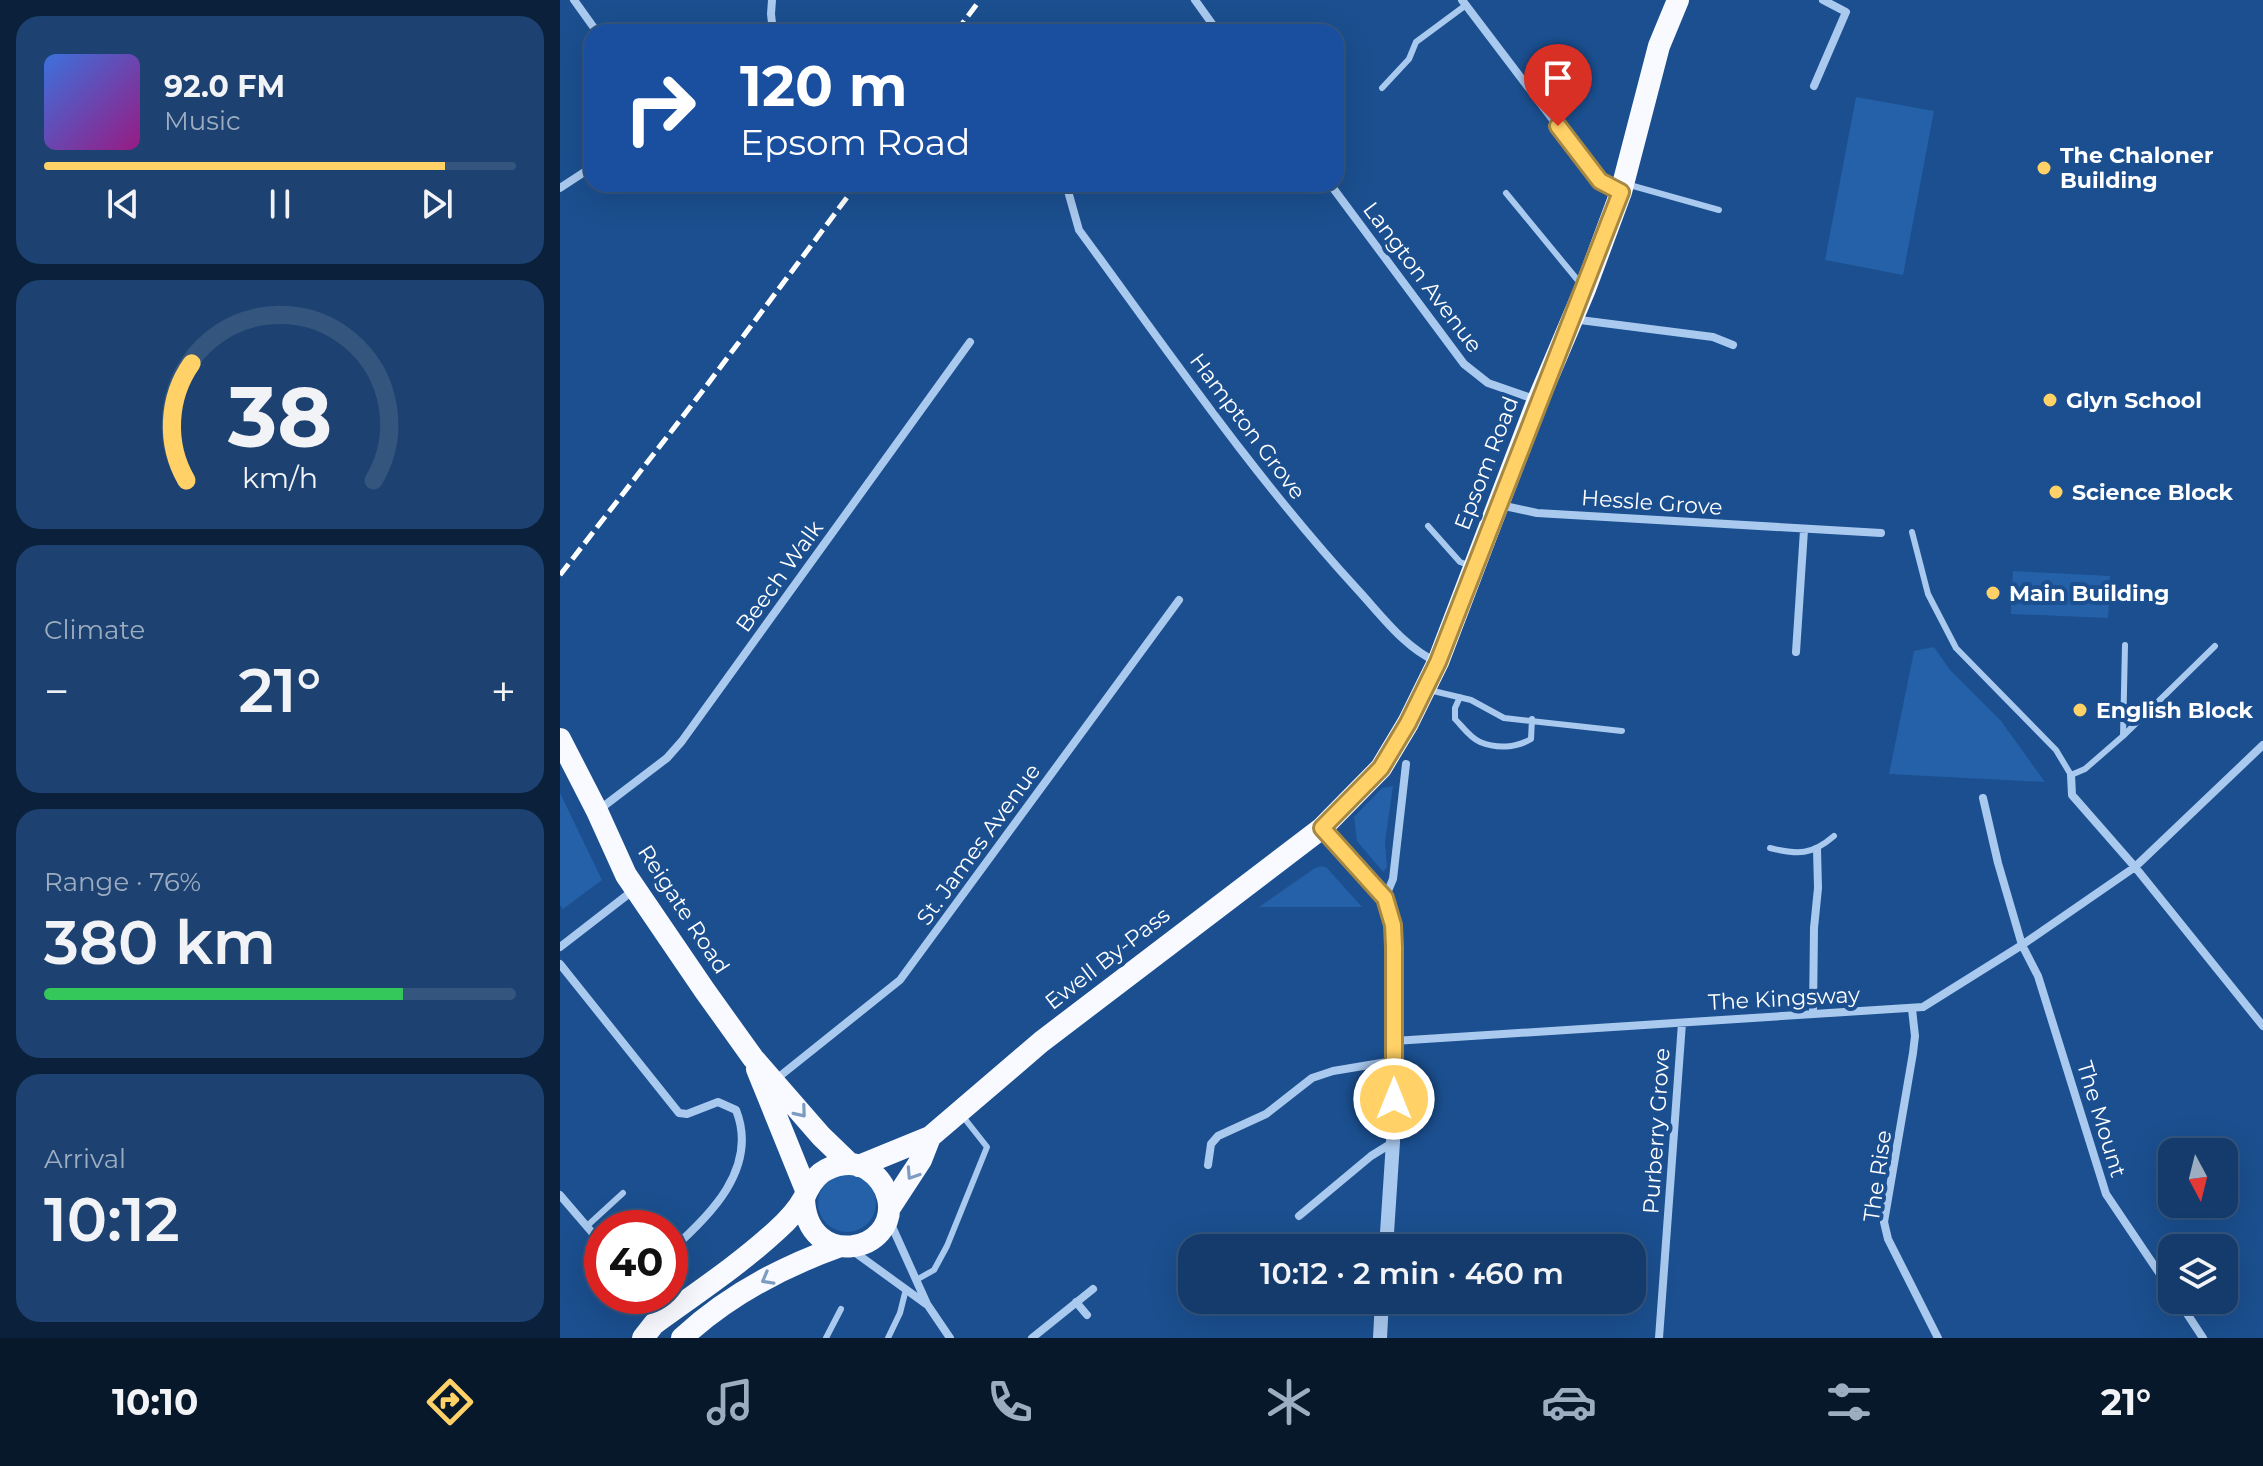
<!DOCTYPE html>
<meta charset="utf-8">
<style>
body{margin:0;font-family:Montserrat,sans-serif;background:#1d4271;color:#f1f3f6;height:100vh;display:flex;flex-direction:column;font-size:30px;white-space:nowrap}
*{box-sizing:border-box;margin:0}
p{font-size:26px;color:#9dadc1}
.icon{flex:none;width:44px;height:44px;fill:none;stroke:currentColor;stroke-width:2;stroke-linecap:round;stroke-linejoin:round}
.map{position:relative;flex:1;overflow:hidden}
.drawer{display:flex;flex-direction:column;gap:16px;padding:16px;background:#0b203b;width:560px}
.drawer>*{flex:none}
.guide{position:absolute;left:24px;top:24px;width:760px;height:168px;border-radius:24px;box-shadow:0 8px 32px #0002,0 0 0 2px #33557e;background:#1a4fa0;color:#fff;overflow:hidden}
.needle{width:52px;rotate:173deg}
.controls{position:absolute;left:1598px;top:1138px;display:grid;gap:16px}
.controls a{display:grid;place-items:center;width:80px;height:80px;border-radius:16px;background:#143b6b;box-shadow:0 8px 32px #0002,0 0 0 2px #33557e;font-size:40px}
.speed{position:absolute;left:24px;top:1210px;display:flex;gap:16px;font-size:40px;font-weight:700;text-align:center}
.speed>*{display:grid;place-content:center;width:104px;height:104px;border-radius:50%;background:#143b6b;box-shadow:0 8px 32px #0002,0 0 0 2px #33557e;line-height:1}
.speed .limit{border:12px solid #d22;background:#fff;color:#111}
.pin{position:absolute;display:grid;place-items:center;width:68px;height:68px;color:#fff;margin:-82px -34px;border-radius:50% 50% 50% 0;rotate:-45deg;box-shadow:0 0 8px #0007}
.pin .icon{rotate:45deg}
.me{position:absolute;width:88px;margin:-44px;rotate:0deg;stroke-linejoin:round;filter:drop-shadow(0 0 6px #0008)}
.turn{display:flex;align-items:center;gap:28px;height:168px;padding:0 24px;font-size:36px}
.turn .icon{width:104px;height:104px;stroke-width:2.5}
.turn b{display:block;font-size:56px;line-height:68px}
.big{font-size:60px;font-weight:600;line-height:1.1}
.drawer .widget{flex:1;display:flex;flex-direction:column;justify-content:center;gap:12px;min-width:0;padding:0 28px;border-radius:24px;background:#1d4271}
.drawer .dial{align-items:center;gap:0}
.dial svg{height:208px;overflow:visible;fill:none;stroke:#33557e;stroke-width:7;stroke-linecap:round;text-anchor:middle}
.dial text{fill:#f1f3f6;stroke:none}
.song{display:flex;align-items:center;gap:24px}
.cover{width:96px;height:96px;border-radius:12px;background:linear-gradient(135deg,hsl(220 70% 55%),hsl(310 70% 35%))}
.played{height:8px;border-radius:4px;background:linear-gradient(90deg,#ffd166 85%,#33557e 85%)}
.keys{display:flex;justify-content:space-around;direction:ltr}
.heat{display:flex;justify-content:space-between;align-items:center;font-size:44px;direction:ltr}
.charge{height:12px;border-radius:6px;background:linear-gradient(90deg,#34c759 76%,#33557e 0)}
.trip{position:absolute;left:618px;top:1234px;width:468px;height:80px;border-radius:24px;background:#143b6b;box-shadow:0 8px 32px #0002,0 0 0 2px #33557e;font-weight:600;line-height:80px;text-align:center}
.dock{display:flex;height:128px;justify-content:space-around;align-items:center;background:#08182b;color:#9dadc1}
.dock .icon{width:56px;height:56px}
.dock .active{color:#ffd166}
.dock b{font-size:36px;color:#f1f3f6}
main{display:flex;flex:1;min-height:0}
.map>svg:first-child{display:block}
</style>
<main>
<section class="drawer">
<div class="widget">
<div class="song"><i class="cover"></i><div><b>92.0 FM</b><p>Music</p></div></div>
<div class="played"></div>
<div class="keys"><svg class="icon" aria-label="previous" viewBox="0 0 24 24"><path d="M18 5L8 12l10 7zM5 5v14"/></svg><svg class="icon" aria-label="pause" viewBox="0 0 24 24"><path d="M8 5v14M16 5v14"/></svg><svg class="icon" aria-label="next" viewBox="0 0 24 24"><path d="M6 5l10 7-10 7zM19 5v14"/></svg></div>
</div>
<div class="widget dial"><svg viewBox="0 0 100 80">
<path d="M14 69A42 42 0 1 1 86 69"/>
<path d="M14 69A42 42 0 0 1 16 24" stroke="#ffd166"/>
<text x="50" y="56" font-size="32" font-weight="700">38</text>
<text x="50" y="72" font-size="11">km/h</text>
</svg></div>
<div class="widget"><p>Climate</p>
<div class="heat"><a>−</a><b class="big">21°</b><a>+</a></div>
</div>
<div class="widget"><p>Range · 76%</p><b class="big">380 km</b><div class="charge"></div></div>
<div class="widget"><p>Arrival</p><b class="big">10:12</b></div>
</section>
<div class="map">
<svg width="1703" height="1338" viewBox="0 0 1703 1338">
<rect width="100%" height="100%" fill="#1b4f8f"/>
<!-- green -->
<path fill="#2461a8" d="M1296,97L1374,111L1343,275L1265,260Z
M1453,571L1550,576L1549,588H1542L1541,602H1549L1548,618L1451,614V598H1456L1457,588L1452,587Z
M1374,647L1390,670L1441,721L1485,782L1329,774L1354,651Z
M833,786L825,842L827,867L823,872L797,841L794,817L822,788Z
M0,793L42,880L3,909L0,905Z
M762,866L767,868L802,907H699L755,868Z
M258 1203a29 29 0 1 1 58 0a29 29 0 1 1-58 0Z"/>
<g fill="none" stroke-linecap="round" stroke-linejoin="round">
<!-- service -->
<path stroke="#a9c9ee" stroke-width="6" d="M822,88L849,59L856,42L906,5
M1066,184L1159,210
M946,193L1020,283
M868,526L900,562L911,566
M1352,532L1368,594L1396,648L1496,750L1511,775L1525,769L1563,736L1655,646
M869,690L911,700L944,718L1062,731
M900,697L895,708V719C902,726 910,738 920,742C937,749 956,748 971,739L972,719
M1563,736L1565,645
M1210,848C1238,855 1252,855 1274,836
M27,1226L63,1193
M358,1279L374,1270L387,1246L427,1147L401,1114
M266,1338L281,1309
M328,1338L340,1313L346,1289"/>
<!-- minor -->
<path stroke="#a9c9ee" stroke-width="8" d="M14,0L37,32
M212,0L211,14L213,32
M635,0L658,32
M902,0L1034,174L1049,187L1060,191
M1254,86L1286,12L1263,0
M506,184L519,230C608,351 695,478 797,589C822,616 844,647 877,662
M770,184L904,364L928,383L977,400
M0,188L32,167
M1012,319L1153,337L1173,345
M940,505L977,513L1321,533
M1236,652L1244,530
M1511,775L1512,795L1575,867L1703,1026
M1423,798L1438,863L1462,945L1478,976L1546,1194L1612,1292
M40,809L107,758L122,741L410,342
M825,898L833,879L846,764
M0,947L75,889
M0,964L119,1113L127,1114L158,1102L176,1110C199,1168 150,1216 110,1251
M1352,1009L1355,1036L1353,1053L1324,1222L1328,1239L1378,1338
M1253,1013L1254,928L1258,888L1257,849
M834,1041L1363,1007L1462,945L1575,867L1703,745
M215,1080L340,980L619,600
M648,1165L651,1144L658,1136L706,1114L752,1078L773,1071L833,1061
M0,1195L42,1244
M739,1216L811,1156L832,1143
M330,1222L367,1304L390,1338
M293,1251L366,1304
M1618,1300L1643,1338
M516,1302L527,1315
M472,1338L533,1289
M1099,1338L1122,1023"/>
<!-- tertiary -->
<path stroke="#a9c9ee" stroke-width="14" d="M762,828L825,898L833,925V1142L826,1248
M820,1338L822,1300"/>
<!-- trunk -->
<path stroke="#f8faff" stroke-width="22" d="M0,739L37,811L66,875L145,991L193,1058L261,1136L290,1164
M197,1069L246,1190
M299,1166L370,1137L481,1042L762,828L821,768L848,723L878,662L978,400L1025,289L1061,192L1099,46L1118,0
M329,1209L361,1160L370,1137
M83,1338L94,1324C135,1294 179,1265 216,1231C225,1223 238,1209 244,1198C248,1188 252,1180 261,1173C274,1164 293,1160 307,1169C318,1176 325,1186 328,1198C340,1254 246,1271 244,1198
M122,1338C166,1297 222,1267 278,1247"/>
<!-- rail -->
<path stroke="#fff" stroke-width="5" stroke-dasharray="14 6" stroke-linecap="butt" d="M396,32L420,0
M0,575L141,393L297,184"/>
</g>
<!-- one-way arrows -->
<defs><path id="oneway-chevron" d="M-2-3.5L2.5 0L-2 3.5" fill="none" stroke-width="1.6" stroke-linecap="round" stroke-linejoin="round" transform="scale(2)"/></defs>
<g stroke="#7e9cc1">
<use href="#oneway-chevron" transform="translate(241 1112) rotate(50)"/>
<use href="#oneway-chevron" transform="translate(352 1174) rotate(123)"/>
<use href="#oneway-chevron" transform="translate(207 1279) rotate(151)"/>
</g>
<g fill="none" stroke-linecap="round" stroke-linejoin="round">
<defs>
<path id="route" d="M834,1099V947L833,925L825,898L762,828L821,768L848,723L878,662L1061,192L1040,181L998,126"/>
</defs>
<!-- route casing -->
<use href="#route" stroke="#a68842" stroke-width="20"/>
<!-- route -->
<use href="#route" stroke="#ffd166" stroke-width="14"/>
</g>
<!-- markers -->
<g fill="#ffd166" stroke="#1b4f8f" stroke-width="3">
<circle cx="1484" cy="168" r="8"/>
<circle cx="1490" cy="400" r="8"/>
<circle cx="1496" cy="492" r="8"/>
<circle cx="1433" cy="593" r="8"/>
<circle cx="1520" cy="710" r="8"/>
</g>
<g text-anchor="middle" stroke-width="8" stroke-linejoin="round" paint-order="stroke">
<!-- poi labels -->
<g font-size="22" font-weight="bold" fill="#fff" stroke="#1b4f8f" text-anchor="start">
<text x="1500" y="163">The Chaloner<tspan x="1500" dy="25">Building</tspan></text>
<text x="1506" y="408">Glyn School</text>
<text x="1512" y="500">Science Block</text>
<text x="1449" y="601">Main Building</text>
<text x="1536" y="718">English Block</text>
</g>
<!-- street labels -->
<g font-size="22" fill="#fff" stroke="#1b4f8f">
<text transform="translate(863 277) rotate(53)" y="8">Langton Avenue</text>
<text transform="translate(688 426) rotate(53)" y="8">Hampton Grove</text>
<text transform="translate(926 463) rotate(-69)" y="8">Epsom Road</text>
<text transform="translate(1092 502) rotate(4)" y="8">Hessle Grove</text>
<text transform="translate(219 576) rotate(-54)" y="8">Beech Walk</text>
<text transform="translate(418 844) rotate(-54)" y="8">St. James Avenue</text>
<text transform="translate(124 909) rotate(57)" y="8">Reigate Road</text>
<text transform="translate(547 958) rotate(-38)" y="8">Ewell By-Pass</text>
<text transform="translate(1224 998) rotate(-3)" y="8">The Kingsway</text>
<text transform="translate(1542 1119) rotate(73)" y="8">The Mount</text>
<text transform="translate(1096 1131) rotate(-86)" y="8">Purberry Grove</text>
<text transform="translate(1317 1176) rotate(-82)" y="8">The Rise</text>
</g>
</g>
</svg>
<div class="controls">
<a><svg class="needle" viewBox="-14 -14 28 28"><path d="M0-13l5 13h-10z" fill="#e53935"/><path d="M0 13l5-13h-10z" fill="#9dadc1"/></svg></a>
<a><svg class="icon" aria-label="layers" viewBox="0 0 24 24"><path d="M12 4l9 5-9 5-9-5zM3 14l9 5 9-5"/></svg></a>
</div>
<div class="speed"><div class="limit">40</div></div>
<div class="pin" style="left:998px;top:126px;background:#d93025"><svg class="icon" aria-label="arrive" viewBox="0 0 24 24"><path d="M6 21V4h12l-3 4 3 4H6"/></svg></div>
<svg class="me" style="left:834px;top:1099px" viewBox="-20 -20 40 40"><circle r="17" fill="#ffd166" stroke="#fff" stroke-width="3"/><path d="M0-11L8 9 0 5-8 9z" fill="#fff"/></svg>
<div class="trip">10:12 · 2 min · 460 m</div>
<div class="guide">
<div class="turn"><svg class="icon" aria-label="right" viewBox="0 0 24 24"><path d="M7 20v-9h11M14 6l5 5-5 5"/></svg><div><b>120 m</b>Epsom Road</div></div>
</div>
</div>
</main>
<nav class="dock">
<b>10:10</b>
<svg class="icon active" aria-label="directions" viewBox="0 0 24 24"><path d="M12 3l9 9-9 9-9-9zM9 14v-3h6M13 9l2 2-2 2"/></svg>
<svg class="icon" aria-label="music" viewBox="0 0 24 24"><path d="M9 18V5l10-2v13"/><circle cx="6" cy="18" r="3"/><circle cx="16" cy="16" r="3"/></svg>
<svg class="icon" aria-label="phone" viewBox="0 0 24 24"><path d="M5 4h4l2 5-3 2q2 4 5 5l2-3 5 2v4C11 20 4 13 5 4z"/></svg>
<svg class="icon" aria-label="climate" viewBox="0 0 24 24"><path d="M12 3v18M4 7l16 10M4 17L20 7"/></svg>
<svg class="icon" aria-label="car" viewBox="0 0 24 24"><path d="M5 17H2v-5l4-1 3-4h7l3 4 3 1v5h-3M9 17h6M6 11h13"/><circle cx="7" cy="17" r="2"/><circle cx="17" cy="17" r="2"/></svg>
<svg class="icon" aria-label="filters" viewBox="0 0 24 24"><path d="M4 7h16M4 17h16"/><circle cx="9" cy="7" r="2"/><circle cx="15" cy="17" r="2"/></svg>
<b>21°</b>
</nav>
